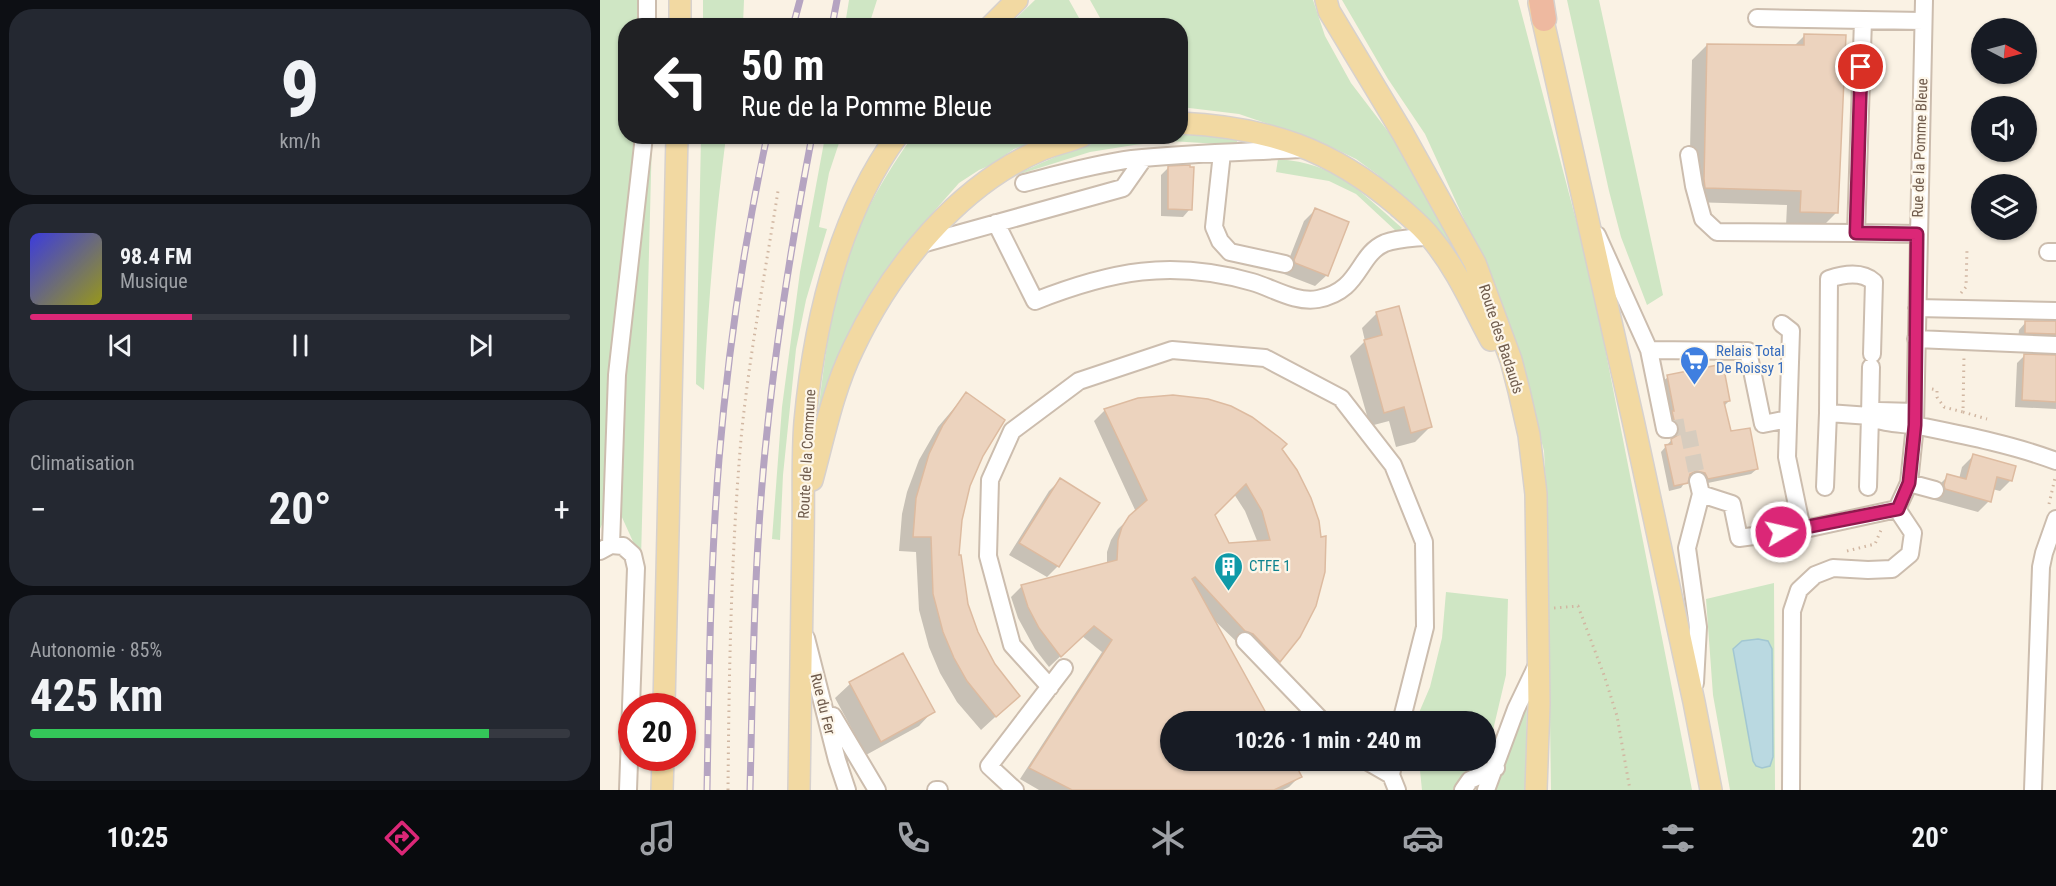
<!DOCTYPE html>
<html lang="fr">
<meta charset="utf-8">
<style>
body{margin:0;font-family:"Roboto Condensed",sans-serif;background:#242831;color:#f1f3f6;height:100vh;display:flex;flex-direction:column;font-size:22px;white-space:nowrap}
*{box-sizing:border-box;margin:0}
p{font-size:20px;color:#9ea1a6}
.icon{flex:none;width:33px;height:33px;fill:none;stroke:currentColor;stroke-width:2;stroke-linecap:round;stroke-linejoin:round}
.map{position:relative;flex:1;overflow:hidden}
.side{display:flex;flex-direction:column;gap:9px;padding:9px;background:#0d0f14;width:600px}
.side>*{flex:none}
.guide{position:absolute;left:18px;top:18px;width:570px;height:126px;border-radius:24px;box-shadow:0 2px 4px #0004;background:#202124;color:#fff;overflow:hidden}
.needle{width:39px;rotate:96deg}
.buttons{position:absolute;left:1371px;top:18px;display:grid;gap:12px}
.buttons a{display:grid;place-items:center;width:66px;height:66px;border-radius:50%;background:#171b24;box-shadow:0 2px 4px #0004;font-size:30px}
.speed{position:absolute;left:18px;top:693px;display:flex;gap:12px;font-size:30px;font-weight:700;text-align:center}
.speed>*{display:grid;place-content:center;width:78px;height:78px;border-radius:50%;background:#171b24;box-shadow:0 2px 4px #0004;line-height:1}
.speed .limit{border:9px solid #d22;background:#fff;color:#111}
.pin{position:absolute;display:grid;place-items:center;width:51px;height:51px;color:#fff;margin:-26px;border:3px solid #fff;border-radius:50%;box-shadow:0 2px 6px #0007}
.me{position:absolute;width:66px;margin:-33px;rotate:81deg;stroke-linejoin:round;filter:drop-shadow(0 0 4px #0008)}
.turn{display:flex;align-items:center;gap:21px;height:126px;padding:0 24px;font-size:27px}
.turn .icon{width:78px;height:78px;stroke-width:2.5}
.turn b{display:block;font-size:42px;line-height:51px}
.big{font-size:45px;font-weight:700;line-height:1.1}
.side .widget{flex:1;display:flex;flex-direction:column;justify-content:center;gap:9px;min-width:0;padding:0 21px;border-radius:24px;background:#242831}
.side .dial{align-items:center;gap:0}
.dial b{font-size:78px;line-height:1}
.song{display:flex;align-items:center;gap:18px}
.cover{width:72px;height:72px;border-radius:9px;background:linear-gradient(135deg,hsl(240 70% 55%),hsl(60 70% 35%))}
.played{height:6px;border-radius:3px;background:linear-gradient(90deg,#db2777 30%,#363941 30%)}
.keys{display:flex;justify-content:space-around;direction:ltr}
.heat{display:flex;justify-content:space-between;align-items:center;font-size:33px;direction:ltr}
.charge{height:9px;border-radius:4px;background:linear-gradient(90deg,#34c759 85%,#363941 0)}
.trip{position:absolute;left:560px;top:711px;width:336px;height:60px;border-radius:30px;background:#171b24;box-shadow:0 2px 4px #0004;font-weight:700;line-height:60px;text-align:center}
.menu{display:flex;height:96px;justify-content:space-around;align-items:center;background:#090b0e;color:#9ea1a6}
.menu .icon{width:42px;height:42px}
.menu .current{color:#db2777}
.menu b{font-size:27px;color:#f1f3f6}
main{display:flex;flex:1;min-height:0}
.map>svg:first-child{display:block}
</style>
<main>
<section class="side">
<div class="widget dial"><b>9</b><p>km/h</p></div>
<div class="widget">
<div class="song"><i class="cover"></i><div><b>98.4 FM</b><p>Musique</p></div></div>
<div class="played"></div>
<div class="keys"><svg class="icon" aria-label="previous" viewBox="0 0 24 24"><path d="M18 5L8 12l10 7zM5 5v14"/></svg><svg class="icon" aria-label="pause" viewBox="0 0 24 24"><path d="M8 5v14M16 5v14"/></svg><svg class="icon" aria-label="next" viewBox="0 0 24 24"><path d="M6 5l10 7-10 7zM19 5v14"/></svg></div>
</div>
<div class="widget"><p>Climatisation</p>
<div class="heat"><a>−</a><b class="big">20°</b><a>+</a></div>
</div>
<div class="widget"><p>Autonomie · 85%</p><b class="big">425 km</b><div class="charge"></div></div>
</section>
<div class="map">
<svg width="1456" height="790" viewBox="0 0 1456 790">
<rect width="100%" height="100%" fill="#faf2e4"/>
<!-- green -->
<path fill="#cfe6c4" d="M0,0H55L54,25L26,26V136L52,137L41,559L20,513L4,520L0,529Z
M103,0H144L143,25H103Z
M249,0H277L269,25H245Z
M435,0H469L483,25H409Z
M490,0H713L725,36L751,83L793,138L844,223L853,249L846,244L778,175L756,159L721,142L639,114L581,107L580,26L504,25Z
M742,0H918L991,277L1092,790H951L947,506L944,451L920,357L886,267L825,134L788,79Z
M967,0H999L1063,295L1047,305L1021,237L1009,191Z
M581,132L638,138L636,145L570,141L534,145L490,152L414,176C449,159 485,142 524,137C542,134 562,137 580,136Z
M101,137H126C115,221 108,305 104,390L96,384Z
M225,137H241L229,173L219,227L227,229L206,300L196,349L183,475L180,540L172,539L182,407L200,272Z
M312,137H450L414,149L391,165L379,170L359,183L314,234L253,331L224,408L218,412C224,369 228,326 239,284C252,231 281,181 312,137Z
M678,159C738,164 758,190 802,228L797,232L756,194L729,181L676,172Z
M1174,583L1175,790H1130L1113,695L1106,599Z
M846,592L908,599L906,675L894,726L889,761L868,773L853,790H822L819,761L885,760V722H815L830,687L842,638Z
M927,705L925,790H896Z"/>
<!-- water -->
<path fill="#bad9e1" stroke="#a2c7d2" stroke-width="1.5" d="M1158,639L1168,641L1172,649L1173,757L1170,766L1162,768L1156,766L1153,761L1133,649L1142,641Z"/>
<!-- shadow -->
<path fill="#0003" fill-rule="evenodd" d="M1205,35L1236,213L1222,227L1186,226L1187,205L1091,202L1089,195L1092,60L1107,45L1194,46Z
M568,168L590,209L583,217L561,216V175Z
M715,210L727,275L715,286L684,274V272L704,221Z
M777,313L830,427L815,442L796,447L789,421L770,426L750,356L765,341L762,328Z
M1426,322L1456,323V345L1418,340L1419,330Z
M1424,356L1456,357V409L1415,407L1417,363Z
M1068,377L1129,401L1124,406L1129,433L1157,469L1151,474L1103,484L1100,478L1090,475L1081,488L1069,491L1061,452L1075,436L1062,382Z
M366,394L381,455L369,486L361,520L357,557L367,604L377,633L394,665L418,696L381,730L357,702L340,673L329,647L319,610L316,552L299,551L302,514L307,492L319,460L338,427Z
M505,410L680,449L698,637L668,672L615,621L570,722V760L700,776L689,787L683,790H439L420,779L502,652L482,636L449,667L435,649L418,618L411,597L422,586L507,565V552L511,540L518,529L536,512L494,421ZM634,494L645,511L658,543L628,545L613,515Z
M1373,456L1411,480L1400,491L1392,489L1389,501L1378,512L1334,500L1337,487L1348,476L1359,479L1362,467Z
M460,480L458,566L447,577L409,555L449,491Z
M302,655L333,711L319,726L266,755L235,698L250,684Z"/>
<!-- building -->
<path fill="#ecd3be" stroke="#ddbba0" stroke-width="1.5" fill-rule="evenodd" d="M1204,34L1246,35L1238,213L1200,212L1201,191L1105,188L1104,179L1107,44L1204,45Z
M590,165V167H594L592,210L568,209V166Z
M715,208L749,222L728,276L695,263L694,260Z
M799,306L832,427L811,433L804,407L784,413L764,340L782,335L776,312Z
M1425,321H1456V334L1425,333Z
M1424,354L1456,355V402L1422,400Z
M1123,364L1130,401L1124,402L1131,431L1150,428L1158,469L1108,479L1105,473L1096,471L1090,474L1088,483L1074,486L1065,445L1072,444L1071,439L1078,435L1079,428L1074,420L1072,411H1074L1067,375Z
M366,392L405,420L383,456L370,486L362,520L359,555H361L368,604L378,632L395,664L420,696L396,717L367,681L354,658L343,632L333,594L331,537H313L316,498L329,454L343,425Z
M573,395L608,399L631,406L652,417L680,438L687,444L682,449L697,470L711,498L719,521L721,537L726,536L725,572L716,606L700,637L680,662L653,634L645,631L595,577L592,579L671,722H570V760H693L702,777L674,790H472L429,768L512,640L494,626L461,657L439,628L428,607L421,585L517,560L518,540L522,527L529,516L547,500L504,409L538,398ZM646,484L662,511L670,540L629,543L615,515Z
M1373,454L1416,466L1412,481L1397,477L1391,502L1345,489L1344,485L1347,474L1366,479Z
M460,478L500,503L459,567L419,543Z
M303,653L335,712L281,742L249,682Z"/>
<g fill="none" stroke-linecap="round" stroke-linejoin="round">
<!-- minor-tunnel -->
<path stroke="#d7ccbe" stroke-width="16" stroke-dasharray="16 8" stroke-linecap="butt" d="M1069,429L1087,426L1098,481"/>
<defs>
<path id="minor" d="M1157,18L1323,21
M47,26V0
M622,153L614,227L620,241L630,252L685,264
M1089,155L1094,186L1103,219L1117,232L1256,233L1263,20
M424,183C459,174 495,164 532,159C588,153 645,152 702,149
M396,223L435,301C511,271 571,259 652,282C673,288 695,303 718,299C761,291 757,255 785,243C798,238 817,238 830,236
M1256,233L1317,234
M997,235L1049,350L1065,429H1069
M318,245L523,188L544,158
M1448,252H1456
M1317,308L1456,311
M1182,324L1191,331L1187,457L1202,529
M1316,339L1456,345
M1049,350L1148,351L1163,424L1188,419
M1315,412L1279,411L1270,416C1284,425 1303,423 1319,426C1363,435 1414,445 1456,461
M1270,416L1271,367
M1309,483L1335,490
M1225,487L1228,413
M1268,487L1270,416L1228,413L1229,279C1244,274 1262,271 1274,282L1272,354
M1101,494L1132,504L1139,538L1205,529L1297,509
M1297,509L1309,483L1315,425L1324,0
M11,545L17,375L44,136
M0,551L11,545L23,546L33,555L36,568L28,790
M206,638L237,760L247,790
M645,641L723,722
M1095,683L1098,627L1087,548L1101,494L1098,481
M450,687L412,645L388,556L390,480L412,431L479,381L572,350L665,358L741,398L793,465L824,542L825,627L801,722
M233,716L277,790
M765,760L791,775
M794,760L791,775L797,790
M336,790H339
M415,790L389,766L464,668
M863,790L870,780L896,768
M886,790L916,709L938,663
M1191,790L1192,611L1199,590L1215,575L1233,568L1268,570L1292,569L1310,554L1313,533L1297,509
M1433,790L1441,567L1444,553L1456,519"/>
<path id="major" d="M726,0L729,11L802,132L875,263L911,360L919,391L929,435L936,494L939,704L936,790
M939,3L1033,420L1094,702L1111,790
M80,26V0
M391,26L417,0
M580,123C667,127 732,149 798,206C809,216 822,226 831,238C857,269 872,305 891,340
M212,480C224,436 233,390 253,349C291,268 359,184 443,149C456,144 470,141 482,136
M64,706L77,136
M62,790L63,758
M199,790C201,705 201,621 203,536C204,498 202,460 205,422C214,324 238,217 297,136"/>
<path id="highway" d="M941,0L944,19"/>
</defs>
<!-- minor casing -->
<use href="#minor" stroke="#ccbdae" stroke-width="20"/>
<!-- major casing -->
<use href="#major" stroke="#d7d1cd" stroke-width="24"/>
<!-- highway casing -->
<use href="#highway" stroke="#d7d1cd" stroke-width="27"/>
<!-- path -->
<path stroke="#d1b7a2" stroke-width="3" stroke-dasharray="1.5 4.5" stroke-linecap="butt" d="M1361,293L1366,287L1367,249
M1332,389L1337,390V397L1344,407L1363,412L1364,356
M1363,412L1387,419
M1449,504L1455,478
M1247,551L1275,544L1281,530
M954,608L978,606L1004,675L1017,716L1030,790
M128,790C129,673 131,556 141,439C149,356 165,274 178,191"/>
<!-- minor -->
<use href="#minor" stroke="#fff" stroke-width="16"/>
<!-- major -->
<use href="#major" stroke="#f2d9a2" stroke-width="21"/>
<!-- highway -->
<use href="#highway" stroke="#eeb9a0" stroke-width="24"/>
<defs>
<path id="rail" d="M193,26L200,0
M232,26L237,0
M107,790C109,680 110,569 119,459C128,351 144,243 167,136
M150,790C153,671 154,551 167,432C177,333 193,235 212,136"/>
</defs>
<!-- rail casing -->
<use href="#rail" stroke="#b5a4c1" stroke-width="7"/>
<!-- rail -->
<use href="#rail" stroke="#fdf6e9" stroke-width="4.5" stroke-dasharray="14" stroke-linecap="butt"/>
</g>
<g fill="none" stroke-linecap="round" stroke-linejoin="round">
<defs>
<path id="route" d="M1181,532L1298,509L1309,483L1315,425L1317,234L1256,233L1261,67"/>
</defs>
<!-- route casing -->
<use href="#route" stroke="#8e194d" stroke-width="15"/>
<!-- route -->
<use href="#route" stroke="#db2777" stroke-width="10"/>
</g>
<!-- icons -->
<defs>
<symbol id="supermarket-pin" viewBox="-11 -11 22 30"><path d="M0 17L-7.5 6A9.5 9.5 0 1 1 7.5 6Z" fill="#3f7fe0" stroke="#fdf6e9"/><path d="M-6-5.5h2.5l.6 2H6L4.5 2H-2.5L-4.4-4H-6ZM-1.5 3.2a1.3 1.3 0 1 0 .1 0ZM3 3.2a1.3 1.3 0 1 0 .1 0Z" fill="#fff"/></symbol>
<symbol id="building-pin" viewBox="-11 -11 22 30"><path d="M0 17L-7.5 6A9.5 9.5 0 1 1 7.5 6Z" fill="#0f9aa8" stroke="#fdf6e9"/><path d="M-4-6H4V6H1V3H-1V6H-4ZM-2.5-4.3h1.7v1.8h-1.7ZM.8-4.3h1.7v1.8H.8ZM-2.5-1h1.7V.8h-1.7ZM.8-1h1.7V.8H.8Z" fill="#fff"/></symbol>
</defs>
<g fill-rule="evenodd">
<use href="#supermarket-pin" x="1078" y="344" width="33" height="45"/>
<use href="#building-pin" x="612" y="550" width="33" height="45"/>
</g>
<g text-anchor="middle" stroke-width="4.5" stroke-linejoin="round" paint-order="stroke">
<!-- street labels -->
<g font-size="15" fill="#6f5b4c" stroke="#fdf6e9">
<text transform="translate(1320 148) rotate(-88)" y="5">Rue de la Pomme Bleue</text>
<text transform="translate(901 339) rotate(72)" y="5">Route des Badauds</text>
<text transform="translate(207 454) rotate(-87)" y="5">Route de la Commune</text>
<text transform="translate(223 704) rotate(76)" y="5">Rue du Fer</text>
</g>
<!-- shop labels -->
<g font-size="15" fill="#366cbe" stroke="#fdf6e9" text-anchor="start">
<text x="1116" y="356">Relais Total<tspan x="1116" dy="17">De Roissy 1</tspan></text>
</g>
<!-- culture labels -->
<g font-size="15" fill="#0d838f" stroke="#fdf6e9" text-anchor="start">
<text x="649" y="571">CTFE 1</text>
</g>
</g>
</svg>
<div class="buttons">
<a><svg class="needle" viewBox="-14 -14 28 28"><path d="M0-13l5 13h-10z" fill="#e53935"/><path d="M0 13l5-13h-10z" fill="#9ea1a6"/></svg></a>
<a><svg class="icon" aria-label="sound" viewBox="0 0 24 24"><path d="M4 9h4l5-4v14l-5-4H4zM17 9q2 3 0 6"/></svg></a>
<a><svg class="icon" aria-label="layers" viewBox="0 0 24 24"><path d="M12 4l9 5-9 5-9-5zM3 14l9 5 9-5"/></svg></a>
</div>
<div class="speed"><div class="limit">20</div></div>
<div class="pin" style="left:1261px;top:67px;background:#d93025"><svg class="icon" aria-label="arrive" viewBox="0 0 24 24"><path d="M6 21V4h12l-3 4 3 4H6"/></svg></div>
<svg class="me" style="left:1181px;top:532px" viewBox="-20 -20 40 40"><circle r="17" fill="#db2777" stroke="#fff" stroke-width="3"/><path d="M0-11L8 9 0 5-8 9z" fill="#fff"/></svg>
<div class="trip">10:26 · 1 min · 240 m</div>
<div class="guide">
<div class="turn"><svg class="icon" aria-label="left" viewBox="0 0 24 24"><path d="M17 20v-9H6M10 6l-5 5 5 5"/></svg><div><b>50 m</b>Rue de la Pomme Bleue</div></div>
</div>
</div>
</main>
<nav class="menu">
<b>10:25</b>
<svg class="icon current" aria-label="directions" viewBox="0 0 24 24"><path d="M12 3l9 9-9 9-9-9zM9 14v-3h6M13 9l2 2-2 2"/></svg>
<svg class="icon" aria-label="music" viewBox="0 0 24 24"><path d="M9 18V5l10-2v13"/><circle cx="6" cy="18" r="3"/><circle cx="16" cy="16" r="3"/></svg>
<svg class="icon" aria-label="phone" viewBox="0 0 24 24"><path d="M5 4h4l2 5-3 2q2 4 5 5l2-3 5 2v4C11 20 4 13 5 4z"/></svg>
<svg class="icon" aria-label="climate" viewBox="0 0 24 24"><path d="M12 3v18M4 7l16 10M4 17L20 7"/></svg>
<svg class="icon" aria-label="car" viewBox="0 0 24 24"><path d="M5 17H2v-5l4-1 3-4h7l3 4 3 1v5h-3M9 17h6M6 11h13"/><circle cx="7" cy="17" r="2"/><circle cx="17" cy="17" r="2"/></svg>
<svg class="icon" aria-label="filters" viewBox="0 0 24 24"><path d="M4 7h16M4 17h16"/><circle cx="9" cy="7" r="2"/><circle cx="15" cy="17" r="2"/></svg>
<b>20°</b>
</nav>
